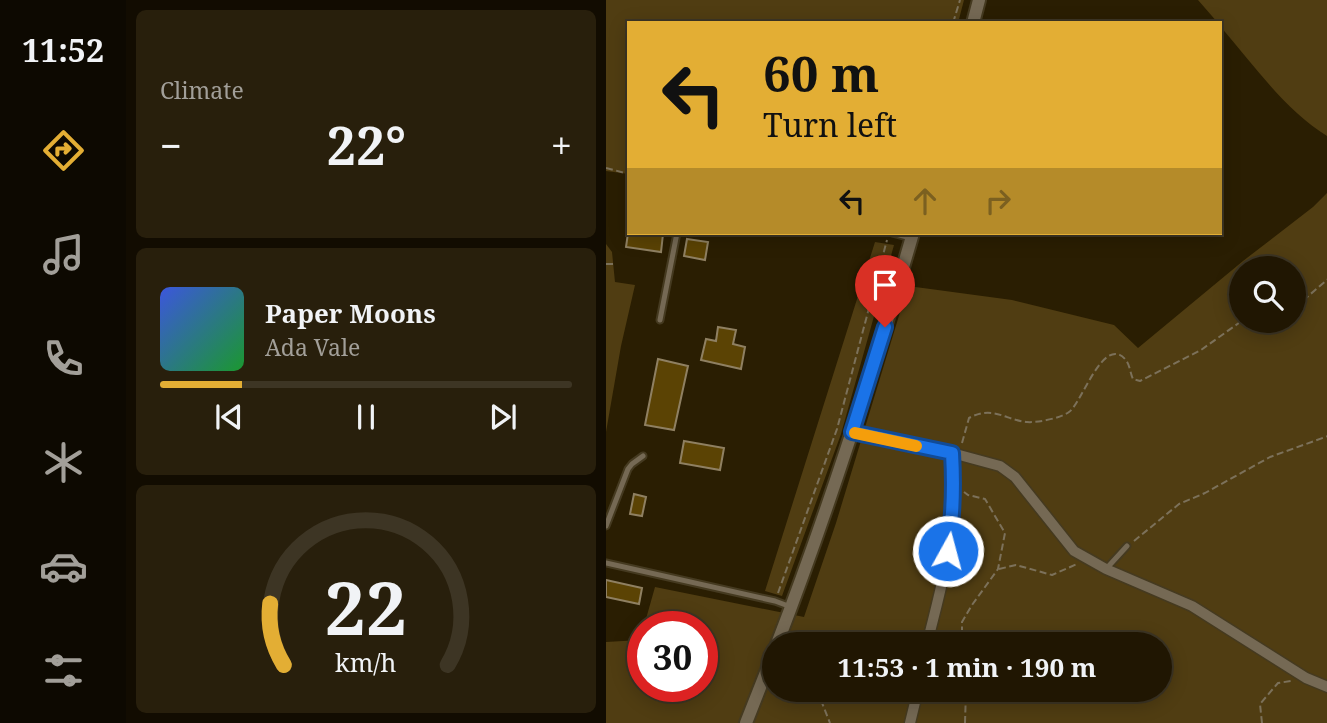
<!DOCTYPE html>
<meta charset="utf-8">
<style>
body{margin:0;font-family:"Noto Serif",serif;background:#281f0c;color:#f1f3f6;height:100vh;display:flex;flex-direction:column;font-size:26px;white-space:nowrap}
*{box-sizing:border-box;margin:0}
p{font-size:23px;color:#a29f99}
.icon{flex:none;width:38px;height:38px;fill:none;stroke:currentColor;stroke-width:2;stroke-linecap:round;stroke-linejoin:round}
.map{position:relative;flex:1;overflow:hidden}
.panel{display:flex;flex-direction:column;gap:10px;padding:10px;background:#120c01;width:480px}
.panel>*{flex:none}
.banner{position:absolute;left:21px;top:21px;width:595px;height:214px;border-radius:0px;box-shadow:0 4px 18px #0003,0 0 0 2px #3d3524;background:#e3ae34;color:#111;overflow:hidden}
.buttons{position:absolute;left:623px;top:256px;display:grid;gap:14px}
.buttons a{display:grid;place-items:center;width:77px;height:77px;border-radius:50%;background:#201602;box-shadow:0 4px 18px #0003,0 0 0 2px #3d3524;font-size:35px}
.speed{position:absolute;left:21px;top:611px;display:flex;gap:14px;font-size:35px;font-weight:700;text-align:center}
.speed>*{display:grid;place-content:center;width:91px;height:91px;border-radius:50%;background:#201602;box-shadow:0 4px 18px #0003,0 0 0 2px #3d3524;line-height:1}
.speed .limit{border:10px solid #d22;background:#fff;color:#111}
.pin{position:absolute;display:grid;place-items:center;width:60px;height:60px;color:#fff;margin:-72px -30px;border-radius:50% 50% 50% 0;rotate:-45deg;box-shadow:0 0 7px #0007}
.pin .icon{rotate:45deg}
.me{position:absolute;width:77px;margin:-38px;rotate:7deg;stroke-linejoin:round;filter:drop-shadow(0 0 5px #0008)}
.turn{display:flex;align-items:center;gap:24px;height:147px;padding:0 21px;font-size:32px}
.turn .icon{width:91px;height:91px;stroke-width:2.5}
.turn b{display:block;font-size:49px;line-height:60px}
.lanes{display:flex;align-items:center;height:66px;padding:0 21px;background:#0003;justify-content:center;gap:35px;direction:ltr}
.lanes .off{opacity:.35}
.big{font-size:52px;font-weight:700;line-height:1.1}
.panel .card{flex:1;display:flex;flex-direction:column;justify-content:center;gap:10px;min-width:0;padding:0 24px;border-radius:10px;background:#281f0c}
.panel .dial{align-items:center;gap:0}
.dial svg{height:182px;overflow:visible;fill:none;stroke:#3d3524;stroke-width:7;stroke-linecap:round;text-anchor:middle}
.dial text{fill:#f1f3f6;stroke:none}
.song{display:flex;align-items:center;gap:21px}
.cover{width:84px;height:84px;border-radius:10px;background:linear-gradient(135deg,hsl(230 70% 55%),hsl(130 70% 35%))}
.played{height:7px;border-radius:4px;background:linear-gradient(90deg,#e3ae34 20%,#3d3524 20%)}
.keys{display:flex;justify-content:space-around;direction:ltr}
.heat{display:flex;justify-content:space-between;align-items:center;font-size:38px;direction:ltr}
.trip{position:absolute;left:156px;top:632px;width:410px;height:70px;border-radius:35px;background:#201602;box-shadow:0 4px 18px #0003,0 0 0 2px #3d3524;font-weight:700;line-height:70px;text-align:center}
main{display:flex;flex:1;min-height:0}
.menu{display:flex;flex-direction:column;width:126px;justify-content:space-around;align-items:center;background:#0d0901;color:#a29f99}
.menu .icon{width:49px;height:49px}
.menu .on{color:#e3ae34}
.menu b{font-size:32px;color:#f1f3f6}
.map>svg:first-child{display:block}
</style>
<main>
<nav class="menu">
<b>11:52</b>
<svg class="icon on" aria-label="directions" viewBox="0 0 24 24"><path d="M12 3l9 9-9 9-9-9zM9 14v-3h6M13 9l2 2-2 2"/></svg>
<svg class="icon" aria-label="music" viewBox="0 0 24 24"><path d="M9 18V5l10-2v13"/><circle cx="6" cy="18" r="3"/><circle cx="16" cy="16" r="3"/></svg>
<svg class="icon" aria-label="phone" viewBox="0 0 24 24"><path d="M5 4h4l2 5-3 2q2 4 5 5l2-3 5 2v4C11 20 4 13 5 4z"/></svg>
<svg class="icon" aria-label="climate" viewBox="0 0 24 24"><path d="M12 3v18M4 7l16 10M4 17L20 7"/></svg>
<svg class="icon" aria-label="car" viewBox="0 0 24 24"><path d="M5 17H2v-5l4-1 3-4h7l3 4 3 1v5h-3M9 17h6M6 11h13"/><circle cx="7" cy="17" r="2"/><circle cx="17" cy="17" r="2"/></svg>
<svg class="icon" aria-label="filters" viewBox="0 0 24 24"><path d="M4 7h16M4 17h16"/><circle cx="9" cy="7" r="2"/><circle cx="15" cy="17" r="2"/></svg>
</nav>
<section class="panel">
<div class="card"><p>Climate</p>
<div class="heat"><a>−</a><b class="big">22°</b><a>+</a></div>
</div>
<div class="card">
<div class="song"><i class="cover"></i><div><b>Paper Moons</b><p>Ada Vale</p></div></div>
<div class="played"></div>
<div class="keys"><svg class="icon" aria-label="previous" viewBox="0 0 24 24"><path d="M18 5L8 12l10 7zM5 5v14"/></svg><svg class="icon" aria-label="pause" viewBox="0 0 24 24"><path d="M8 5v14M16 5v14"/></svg><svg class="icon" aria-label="next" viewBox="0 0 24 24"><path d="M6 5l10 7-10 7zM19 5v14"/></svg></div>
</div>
<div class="card dial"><svg viewBox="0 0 100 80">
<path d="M14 69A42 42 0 1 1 86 69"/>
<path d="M14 69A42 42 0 0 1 8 42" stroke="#e3ae34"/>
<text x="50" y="56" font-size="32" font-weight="700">22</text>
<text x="50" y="72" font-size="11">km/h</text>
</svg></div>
</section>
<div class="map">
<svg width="722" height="723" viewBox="0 0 722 723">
<rect width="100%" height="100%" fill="#2a1e02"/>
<!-- green -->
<path fill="#503d12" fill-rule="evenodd" d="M0,0H358L352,23H23V174L0,171Z
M592,0H721V136C678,109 647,64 614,26V23H612Z
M721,193V723H0V642L34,640L37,631V686H96V626H38L49,587L198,617L230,523L302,286L406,300L508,325L532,348L637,261L707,207ZM635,268H688V320H635ZM168,644H553V690H168Z
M269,242L288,245L235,434L176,596L159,591Z
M0,244L6,252L9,282L29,285L15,346L0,432Z"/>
<!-- building -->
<path fill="#5b4304" stroke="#8f8062" stroke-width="2" d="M22,233L57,234L55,252L20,247Z
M81,239L102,242L99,260L78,256Z
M112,327L130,330L127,344L139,347L135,369L95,360L100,339L110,341Z
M52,359L82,366L68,430L39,425Z
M78,441L118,448L114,470L74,463Z
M28,494L40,497L36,516L24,514Z
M0,580L36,588L33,604L0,597Z"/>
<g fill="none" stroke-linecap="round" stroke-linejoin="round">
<defs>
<path id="service" d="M286,233L305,238
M54,320L71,233
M0,526L22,469L26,464L37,456
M0,563L169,601L185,607
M500,569L521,546"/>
<path id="minor" d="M246,432L346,453C348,479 348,505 346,530C341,569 330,607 321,644
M346,453L394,466L409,477L468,551L500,569L586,606L700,678L722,687
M304,723L312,690"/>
<path id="tertiary" d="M367,23L373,0
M171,644C223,509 267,371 307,233
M140,723L168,652"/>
</defs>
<!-- service casing -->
<use href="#service" stroke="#453a20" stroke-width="9"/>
<!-- minor casing -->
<use href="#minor" stroke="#453a20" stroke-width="13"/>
<!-- tertiary casing -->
<use href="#tertiary" stroke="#453a20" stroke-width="16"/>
<!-- path -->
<path stroke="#7c715a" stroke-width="2" stroke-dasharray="7 3.5" stroke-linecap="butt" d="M347,23L354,0
M0,168L23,174
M0,264H7
M688,305L693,304L722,279
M356,443L363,418C387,405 399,420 421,422C431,423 455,418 463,412C476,403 497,335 519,359C524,364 524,373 527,379L534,381L595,350L637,320
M528,541L573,504L599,493L664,457L722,436
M393,569L410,565L446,575L471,564
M172,593L231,429L281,240
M187,636L191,644
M356,644V622L366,605L392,569L399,533L379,499L362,495L358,492
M211,690L224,723
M359,723L360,690
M656,723L654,704L672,683L685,681"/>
<!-- service -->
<use href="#service" stroke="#756954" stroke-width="5"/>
<!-- minor -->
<use href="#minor" stroke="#756954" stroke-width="10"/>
<!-- tertiary -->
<use href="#tertiary" stroke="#756954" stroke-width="12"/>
</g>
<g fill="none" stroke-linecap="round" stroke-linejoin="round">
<defs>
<path id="route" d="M279,327L246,432L346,453C348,486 347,518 342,551"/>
</defs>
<!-- route casing -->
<use href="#route" stroke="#114b97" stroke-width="18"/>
<!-- route -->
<use href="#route" stroke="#1a73e8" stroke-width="12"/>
<!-- slow -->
<path stroke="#f59e0b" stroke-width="12" d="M249,433L310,446"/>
</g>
</svg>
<div class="buttons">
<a><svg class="icon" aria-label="search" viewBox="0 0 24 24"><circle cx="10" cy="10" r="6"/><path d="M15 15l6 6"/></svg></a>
</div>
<div class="speed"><div class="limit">30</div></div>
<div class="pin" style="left:279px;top:327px;background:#d93025"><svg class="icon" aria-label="arrive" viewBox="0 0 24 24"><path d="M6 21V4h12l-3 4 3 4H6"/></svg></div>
<svg class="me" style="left:342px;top:551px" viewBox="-20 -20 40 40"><circle r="17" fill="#1a73e8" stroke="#fff" stroke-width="3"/><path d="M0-11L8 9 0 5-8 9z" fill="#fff"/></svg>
<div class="trip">11:53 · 1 min · 190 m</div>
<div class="banner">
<div class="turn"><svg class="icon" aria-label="left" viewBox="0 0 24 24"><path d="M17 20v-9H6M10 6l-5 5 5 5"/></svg><div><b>60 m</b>Turn left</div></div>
<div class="lanes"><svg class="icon" aria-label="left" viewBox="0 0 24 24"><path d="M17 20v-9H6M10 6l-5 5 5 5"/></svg><svg class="icon off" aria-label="ahead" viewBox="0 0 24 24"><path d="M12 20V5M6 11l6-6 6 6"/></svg><svg class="icon off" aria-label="right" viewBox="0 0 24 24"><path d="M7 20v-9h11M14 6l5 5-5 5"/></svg></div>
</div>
</div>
</main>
